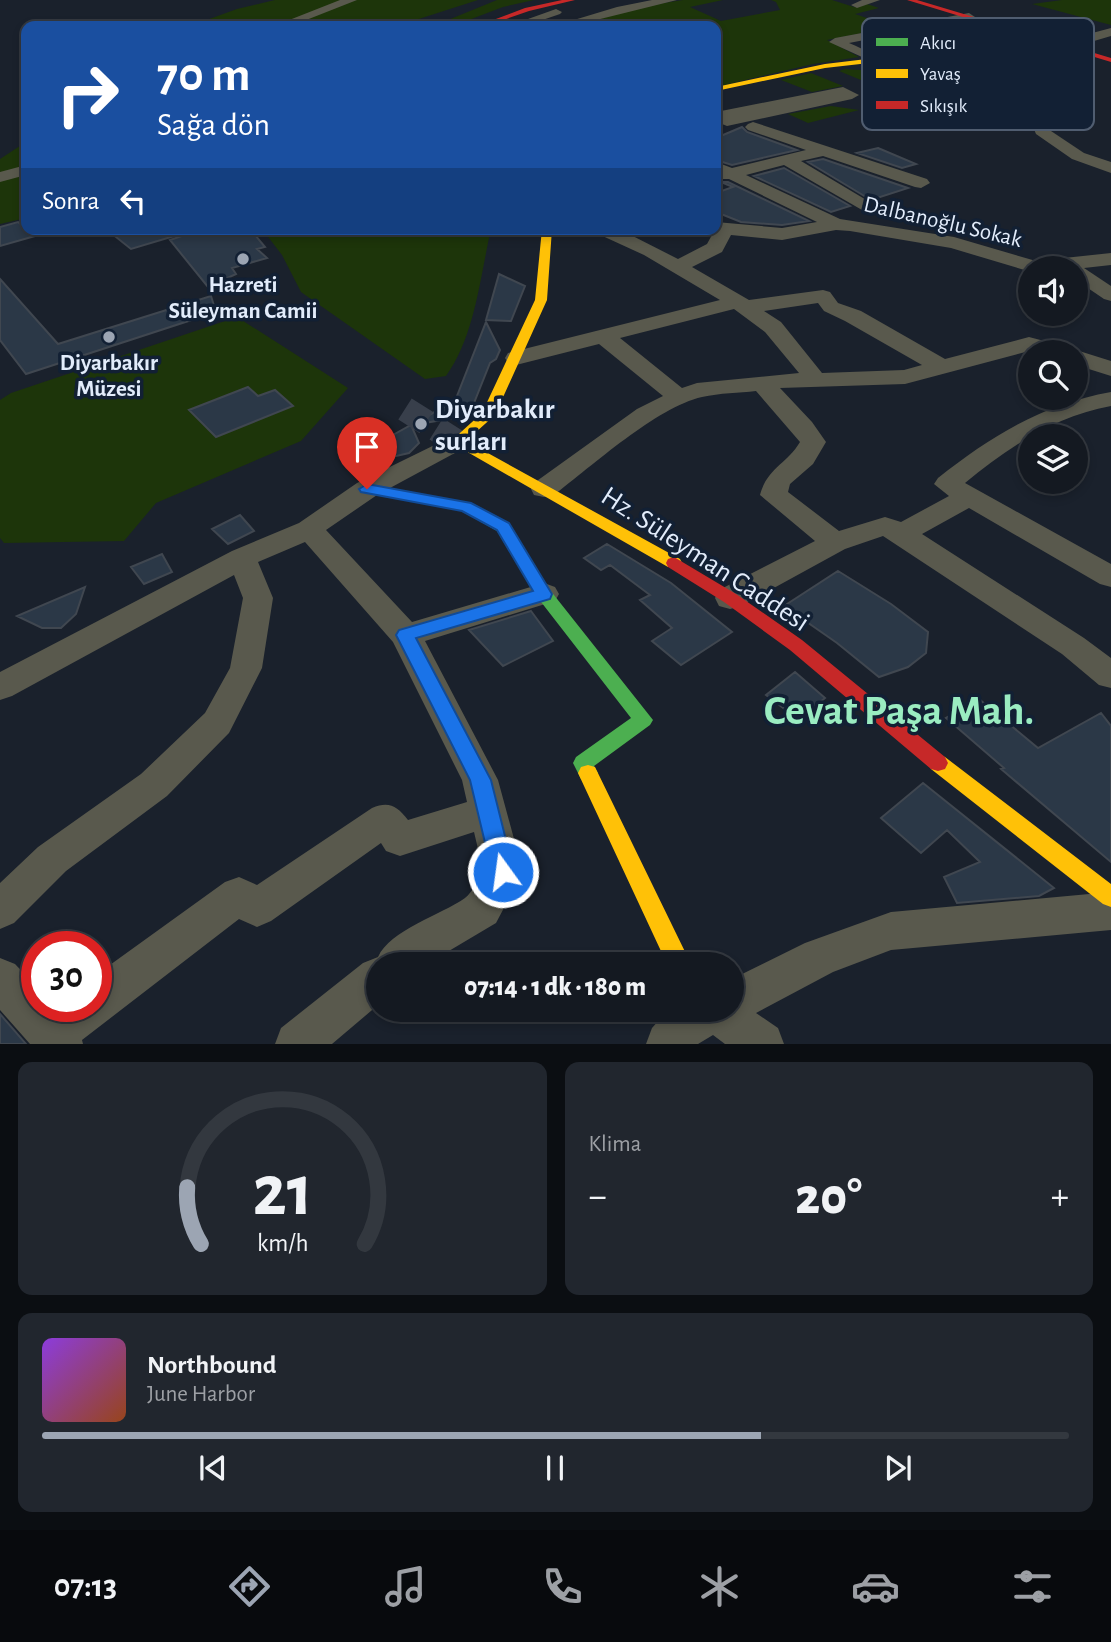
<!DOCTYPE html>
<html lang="tr">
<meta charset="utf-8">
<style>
body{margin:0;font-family:"Alegreya Sans",sans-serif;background:#21262e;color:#f1f3f6;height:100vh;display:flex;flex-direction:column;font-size:26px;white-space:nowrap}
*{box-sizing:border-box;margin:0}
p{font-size:23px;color:#9da0a5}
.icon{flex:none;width:38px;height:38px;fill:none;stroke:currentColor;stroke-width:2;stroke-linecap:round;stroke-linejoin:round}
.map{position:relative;height:1044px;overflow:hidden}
.side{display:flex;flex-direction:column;gap:18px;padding:18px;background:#0b0e12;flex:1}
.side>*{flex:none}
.guide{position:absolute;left:21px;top:21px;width:700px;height:214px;border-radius:14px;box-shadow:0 4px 10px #0003,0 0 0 2px #33383f;background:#1a4fa0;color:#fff;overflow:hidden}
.fabs{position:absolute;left:1018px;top:256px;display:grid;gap:14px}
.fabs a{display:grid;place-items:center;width:70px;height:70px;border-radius:50%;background:#141921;box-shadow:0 4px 10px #0003,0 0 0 2px #33383f;font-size:35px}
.speed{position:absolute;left:21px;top:931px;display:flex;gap:14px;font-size:35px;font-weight:700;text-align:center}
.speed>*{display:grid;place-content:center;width:91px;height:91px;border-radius:50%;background:#141921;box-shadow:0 4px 10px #0003,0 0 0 2px #33383f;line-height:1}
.speed .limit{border:10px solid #d22;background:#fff;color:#111}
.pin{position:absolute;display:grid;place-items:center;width:60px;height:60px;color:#fff;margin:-72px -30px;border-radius:50% 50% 50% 0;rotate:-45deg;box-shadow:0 0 7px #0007}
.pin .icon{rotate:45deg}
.me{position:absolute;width:77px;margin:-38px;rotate:346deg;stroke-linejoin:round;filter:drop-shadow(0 0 5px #0008)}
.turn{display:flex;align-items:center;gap:24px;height:147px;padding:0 21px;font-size:32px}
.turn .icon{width:91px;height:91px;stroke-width:2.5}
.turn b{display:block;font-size:49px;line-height:60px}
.then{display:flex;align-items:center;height:66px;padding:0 21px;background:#0003;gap:14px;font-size:26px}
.big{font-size:52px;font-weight:800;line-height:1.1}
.side .tile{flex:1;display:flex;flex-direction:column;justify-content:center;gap:10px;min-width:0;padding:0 24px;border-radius:14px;background:#21262e}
.side .dial{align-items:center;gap:0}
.dial svg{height:182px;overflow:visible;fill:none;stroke:#33383f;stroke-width:7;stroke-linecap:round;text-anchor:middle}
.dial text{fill:#f1f3f6;stroke:none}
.song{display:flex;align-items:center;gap:21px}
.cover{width:84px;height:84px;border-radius:10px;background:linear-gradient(135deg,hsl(270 70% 55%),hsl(20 70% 35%))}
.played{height:7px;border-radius:4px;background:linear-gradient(90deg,#9ca5b3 70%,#33383f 70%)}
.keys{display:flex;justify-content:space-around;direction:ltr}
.heat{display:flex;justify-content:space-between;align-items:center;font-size:38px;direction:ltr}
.side .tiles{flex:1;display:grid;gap:18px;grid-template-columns:1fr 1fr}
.tile:last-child{grid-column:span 2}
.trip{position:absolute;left:366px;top:952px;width:378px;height:70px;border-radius:35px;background:#141921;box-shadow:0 4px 10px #0003,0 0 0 2px #33383f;font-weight:800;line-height:70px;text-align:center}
.tabs{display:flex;height:112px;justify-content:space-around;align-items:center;background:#080a0d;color:#9da0a5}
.tabs .icon{width:49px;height:49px}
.tabs .selected{color:#9ca5b3}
.tabs b{font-size:32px;color:#f1f3f6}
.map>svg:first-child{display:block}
</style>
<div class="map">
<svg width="1111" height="1044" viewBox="0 0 1111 1044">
<rect width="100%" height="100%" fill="#1a212c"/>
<!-- green -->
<path fill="#1d350a" d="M275,0H478L397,26H190L237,9Z
M497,0H534L503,7L453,26H424L443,22Z
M683,0H723L690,7L721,21L780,10L776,2L771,0H832L854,7L867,4L879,8L855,14L893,27L827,40L859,57L813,64L716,87V26H569L651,5Z
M1062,0H1111V25L1032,4Z
M845,69L925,74L873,85L839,71Z
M811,73L843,86L812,92L781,80Z
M831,106L859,110L808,123L788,114Z
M26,142V218L0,224V159Z
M262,229H491C480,277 475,336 446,376L425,379L301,292L282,255Z
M237,317L348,388L301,441L156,503L124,541L4,543L0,538V400L11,393Z"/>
<!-- building -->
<path fill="#2b3847" stroke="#404750" stroke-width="2" d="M742,127L747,132L797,150L732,165L716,160V138Z
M878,148L916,164L902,168L857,153Z
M823,159L908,188L871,200L808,162Z
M784,168L850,206L831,212L754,176Z
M721,182H728L809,221L782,225L741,222L716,212V193L733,187Z
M18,222L35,236L0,246V227Z
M106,229H180L181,234L131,249Z
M202,229H250L265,247L257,249L267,258L232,268L236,274L208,287L170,240Z
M499,274L525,286L511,321L486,320Z
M0,279L58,344L211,296L216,312L26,374L0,340Z
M486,322L500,350L496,359L490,363L472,408L464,416L419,424L418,421L455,401Z
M248,387L258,396L275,390L293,406L216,437L189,410Z
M411,425L419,443L409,453L392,457L375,445Z
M240,515L254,531L228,544L212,529Z
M607,544L671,583L732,632L681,665L652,641L672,628L640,600L650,595L610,565L601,570L584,558Z
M162,554L172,572L144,584L131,567Z
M838,571L891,604L928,632L926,653L908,667L879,677L837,643L784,606Z
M85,587L76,614L61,628H42L17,616Z
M531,611L553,641L503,666L469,630Z
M795,672L825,698L799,720L766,695Z
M979,699L1038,748L1101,713L1111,726V862L1001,769L1004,768L946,718Z
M923,783L928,787L1054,888L1039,896L957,903L944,877L980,862L947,830L921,853L881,818Z
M0,1014L26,1044H0Z"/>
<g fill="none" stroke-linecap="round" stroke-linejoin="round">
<!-- street-tunnel -->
<path stroke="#383f4b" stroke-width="25" stroke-dasharray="25 12" stroke-linecap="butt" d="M405,409L457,442"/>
<!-- street -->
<path fill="#59594d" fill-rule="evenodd" d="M340,0H357L291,26H274Z
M652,0H677L572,26H554L617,7Z
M862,0H880L857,8L851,5Z
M556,9L562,12L560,14L525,26L514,24Z
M969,13L975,17L973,19L849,43C866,50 886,63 904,65C974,73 1045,45 1111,28V36L1016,64L957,71L1034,97L1048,129L1084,153L1111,162V173L1072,159L1036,134L1023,103L941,73L895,72L829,42L835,38Z
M843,87L859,95L852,99L727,126L722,124L720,120H716V112Z
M753,122L927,179L930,183L921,188L915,187L823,156L801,161L868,201L871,205L868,209L862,210L784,165L746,175L840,219L954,237L1036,261L1111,253V265L1084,268L1111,286V301L1104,299L1076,280V268H1031V272L951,248L850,231L836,230L782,240L731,235L722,252L692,267L749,300L823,290L830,292L838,303L861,311L945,359L1029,337L1067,347L1070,352L1076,350L1111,361V376L1076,365V352H1032L1029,351L905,384L780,388L812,422L826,442L813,464L790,484L788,492L839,531L885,517L901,522L949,496L934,484L938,478C991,436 1043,404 1111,392V406C1055,416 1009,447 965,483L1111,564V587L1100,584L969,508L922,534L1084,638L1111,658V688L1099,685L1062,654L883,536L845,549L741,606L730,609L719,606L715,598L719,590L815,541L760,495C767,468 787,464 800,442L756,391C739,393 720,393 702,397C657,407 592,466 554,495L544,497L534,495L531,489L534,483L637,409L663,396L599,344L516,365L508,363L505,358L508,353L720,300L644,255L596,233L594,229H619L678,259L707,244L713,233L708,229H716V222L782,228L817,222L729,179H720L716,173V162L732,168L806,150L748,130L745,127L748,124ZM818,303L824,311L845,321L922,365L904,370L822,373L781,322L764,311ZM734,309L765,332L799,373L697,383L682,388L620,338Z
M26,165V175L0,182V172Z
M457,434L466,437L470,442L466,447L377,495L326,530L412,622L544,583L555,587L559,594L555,601L425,641L498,780L523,872L496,923L427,964H378V1005L332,1044H275L281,1028L363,963L378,957C390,930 441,915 465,898C473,892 478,879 483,870L474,832L400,856L386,851L381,843L271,921L257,927L239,919L82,1040L83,1044H30L0,1010V958L15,964L37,987V1006H96V975L225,882L239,877L257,885L372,808C389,801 397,806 408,820L467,802L462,780L393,642L305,542L258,562L273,598L262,668L229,733L167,796L66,871L14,923L0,929V883L38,847L141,774L205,713L230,668L243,598L234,575L12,696L0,700V672L232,551L299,523L357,483Z
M1111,892V930L891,950L833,972L756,1013L778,1028L784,1044H725L713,1035L698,1044H646L652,1028L667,1011L732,1010V979L805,943L891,912Z"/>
<!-- fast -->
<path fill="#4caf50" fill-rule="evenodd" d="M367,484L471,504L509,523L550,590L653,720L650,725L594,766L598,773L595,779L588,781L581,779L573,763L576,757L631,718L538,598L497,531L462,511L362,492L359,489L362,486Z"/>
<!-- slow -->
<path fill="#ffc107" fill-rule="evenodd" d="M875,58L878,62L825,68L716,91V87L825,64Z
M542,229H552L547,300L495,415L466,441L680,559L682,563L680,567H668L450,442L482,413L535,300Z
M938,755L945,757L1111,884V907L1103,904L931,769L928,763L931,757Z
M588,765L595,767L691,964H667L578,773L581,767Z"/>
<!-- jam -->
<path fill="#c62828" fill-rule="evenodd" d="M562,0H575L529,11L486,26H477L525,8Z
M907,0H917L1111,58V62Z
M674,557L736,594L802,640L945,757L948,763L945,769L938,771L931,769L790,650L724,602L668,567L666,563L668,559Z"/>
</g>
<!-- route -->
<path fill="#1a73e8" stroke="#114b97" stroke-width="2" d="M367,484L471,503L509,523L552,594L550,599L416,638L491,780L514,872L511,879L503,882L495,879L492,872L470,780L396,635L399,630L533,591L497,530L462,511L361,492L359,489Z"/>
<!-- markers -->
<g fill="#9ca5b3" stroke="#122034" stroke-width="2.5">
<circle cx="243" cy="259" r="7"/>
<circle cx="109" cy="337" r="7"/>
<circle cx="421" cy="424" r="7"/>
</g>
<g text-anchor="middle" stroke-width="7" stroke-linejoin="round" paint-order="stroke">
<!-- far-street labels -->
<g font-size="23" fill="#e2ecfb" stroke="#122034">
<text transform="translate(943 221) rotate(13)" y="8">Dalbanoğlu Sokak</text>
</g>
<!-- far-poi labels -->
<g font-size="23" font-weight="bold" fill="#e2ecfb" stroke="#122034">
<text x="243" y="292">Hazreti<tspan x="243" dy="26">Süleyman Camii</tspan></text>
<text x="109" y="370">Diyarbakır<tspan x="109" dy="26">Müzesi</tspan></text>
</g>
<!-- poi labels -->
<g font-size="28" font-weight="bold" fill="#e2ecfb" stroke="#122034" text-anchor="start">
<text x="435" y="418">Diyarbakır<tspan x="435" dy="32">surları</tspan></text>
</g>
<!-- street labels -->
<g font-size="28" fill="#e2ecfb" stroke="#122034">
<text transform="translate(706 558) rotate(33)" y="10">Hz. Süleyman Caddesi</text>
</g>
<!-- near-district labels -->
<g font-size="42" font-weight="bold" fill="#9aecc1" stroke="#122034">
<text x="899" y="724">Cevat Paşa Mah.</text>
</g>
</g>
<!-- legend -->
<rect x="862" y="18" width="232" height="112" rx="10" fill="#122034" stroke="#505d70" stroke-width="2"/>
<rect x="876" y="38" width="32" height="8" fill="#4caf50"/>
<rect x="876" y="69" width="32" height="9" fill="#ffc107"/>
<rect x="876" y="101" width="32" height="8" fill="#c62828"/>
<g font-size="19" fill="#e2ecfb">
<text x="920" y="49">Akıcı</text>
<text x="920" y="80">Yavaş</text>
<text x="920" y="112">Sıkışık</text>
</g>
</svg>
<div class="fabs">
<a><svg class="icon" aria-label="sound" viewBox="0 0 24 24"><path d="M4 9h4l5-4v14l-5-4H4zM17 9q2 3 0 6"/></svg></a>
<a><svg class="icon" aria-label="search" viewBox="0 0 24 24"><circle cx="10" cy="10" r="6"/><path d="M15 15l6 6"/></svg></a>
<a><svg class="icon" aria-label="layers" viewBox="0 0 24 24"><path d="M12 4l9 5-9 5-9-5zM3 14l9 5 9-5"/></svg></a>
</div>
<div class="speed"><div class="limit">30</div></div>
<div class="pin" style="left:367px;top:489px;background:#d93025"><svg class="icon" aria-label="arrive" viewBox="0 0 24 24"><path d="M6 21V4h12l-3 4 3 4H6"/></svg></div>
<svg class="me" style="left:503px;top:872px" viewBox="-20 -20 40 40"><circle r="17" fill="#1a73e8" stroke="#fff" stroke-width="3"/><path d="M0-11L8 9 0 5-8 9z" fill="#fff"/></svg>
<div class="trip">07:14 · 1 dk · 180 m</div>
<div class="guide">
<div class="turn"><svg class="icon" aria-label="right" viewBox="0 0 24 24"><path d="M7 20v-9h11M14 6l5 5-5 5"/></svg><div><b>70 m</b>Sağa dön</div></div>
<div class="then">Sonra<svg class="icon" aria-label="left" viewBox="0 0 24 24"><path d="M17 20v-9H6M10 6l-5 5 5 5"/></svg></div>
</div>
</div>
<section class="side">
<div class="tiles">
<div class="tile dial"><svg viewBox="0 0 100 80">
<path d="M14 69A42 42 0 1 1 86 69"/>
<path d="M14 69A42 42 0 0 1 8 44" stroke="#9ca5b3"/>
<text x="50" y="56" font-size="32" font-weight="700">21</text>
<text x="50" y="72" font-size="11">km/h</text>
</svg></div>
<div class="tile"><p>Klima</p>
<div class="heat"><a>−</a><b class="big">20°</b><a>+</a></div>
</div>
<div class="tile">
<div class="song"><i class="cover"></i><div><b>Northbound</b><p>June Harbor</p></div></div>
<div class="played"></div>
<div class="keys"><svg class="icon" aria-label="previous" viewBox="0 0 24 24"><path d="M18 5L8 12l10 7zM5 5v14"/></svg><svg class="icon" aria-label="pause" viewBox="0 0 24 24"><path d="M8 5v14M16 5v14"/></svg><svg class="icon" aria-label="next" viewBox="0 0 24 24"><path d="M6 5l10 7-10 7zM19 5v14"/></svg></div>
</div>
</div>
</section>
<nav class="tabs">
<b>07:13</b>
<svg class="icon selected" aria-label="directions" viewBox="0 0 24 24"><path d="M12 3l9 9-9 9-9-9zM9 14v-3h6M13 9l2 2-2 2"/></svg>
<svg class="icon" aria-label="music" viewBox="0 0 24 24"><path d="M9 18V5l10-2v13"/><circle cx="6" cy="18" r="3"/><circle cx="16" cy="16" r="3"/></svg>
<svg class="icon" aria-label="phone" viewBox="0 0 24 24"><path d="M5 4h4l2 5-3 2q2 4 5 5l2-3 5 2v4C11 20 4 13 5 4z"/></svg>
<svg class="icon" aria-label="climate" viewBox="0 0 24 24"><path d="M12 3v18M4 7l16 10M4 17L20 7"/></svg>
<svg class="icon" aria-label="car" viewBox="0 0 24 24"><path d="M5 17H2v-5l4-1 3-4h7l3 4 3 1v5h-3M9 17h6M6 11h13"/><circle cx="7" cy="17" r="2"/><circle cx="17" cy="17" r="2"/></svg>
<svg class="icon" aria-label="filters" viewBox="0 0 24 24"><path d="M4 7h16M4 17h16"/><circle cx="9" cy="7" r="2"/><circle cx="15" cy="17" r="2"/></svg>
</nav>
